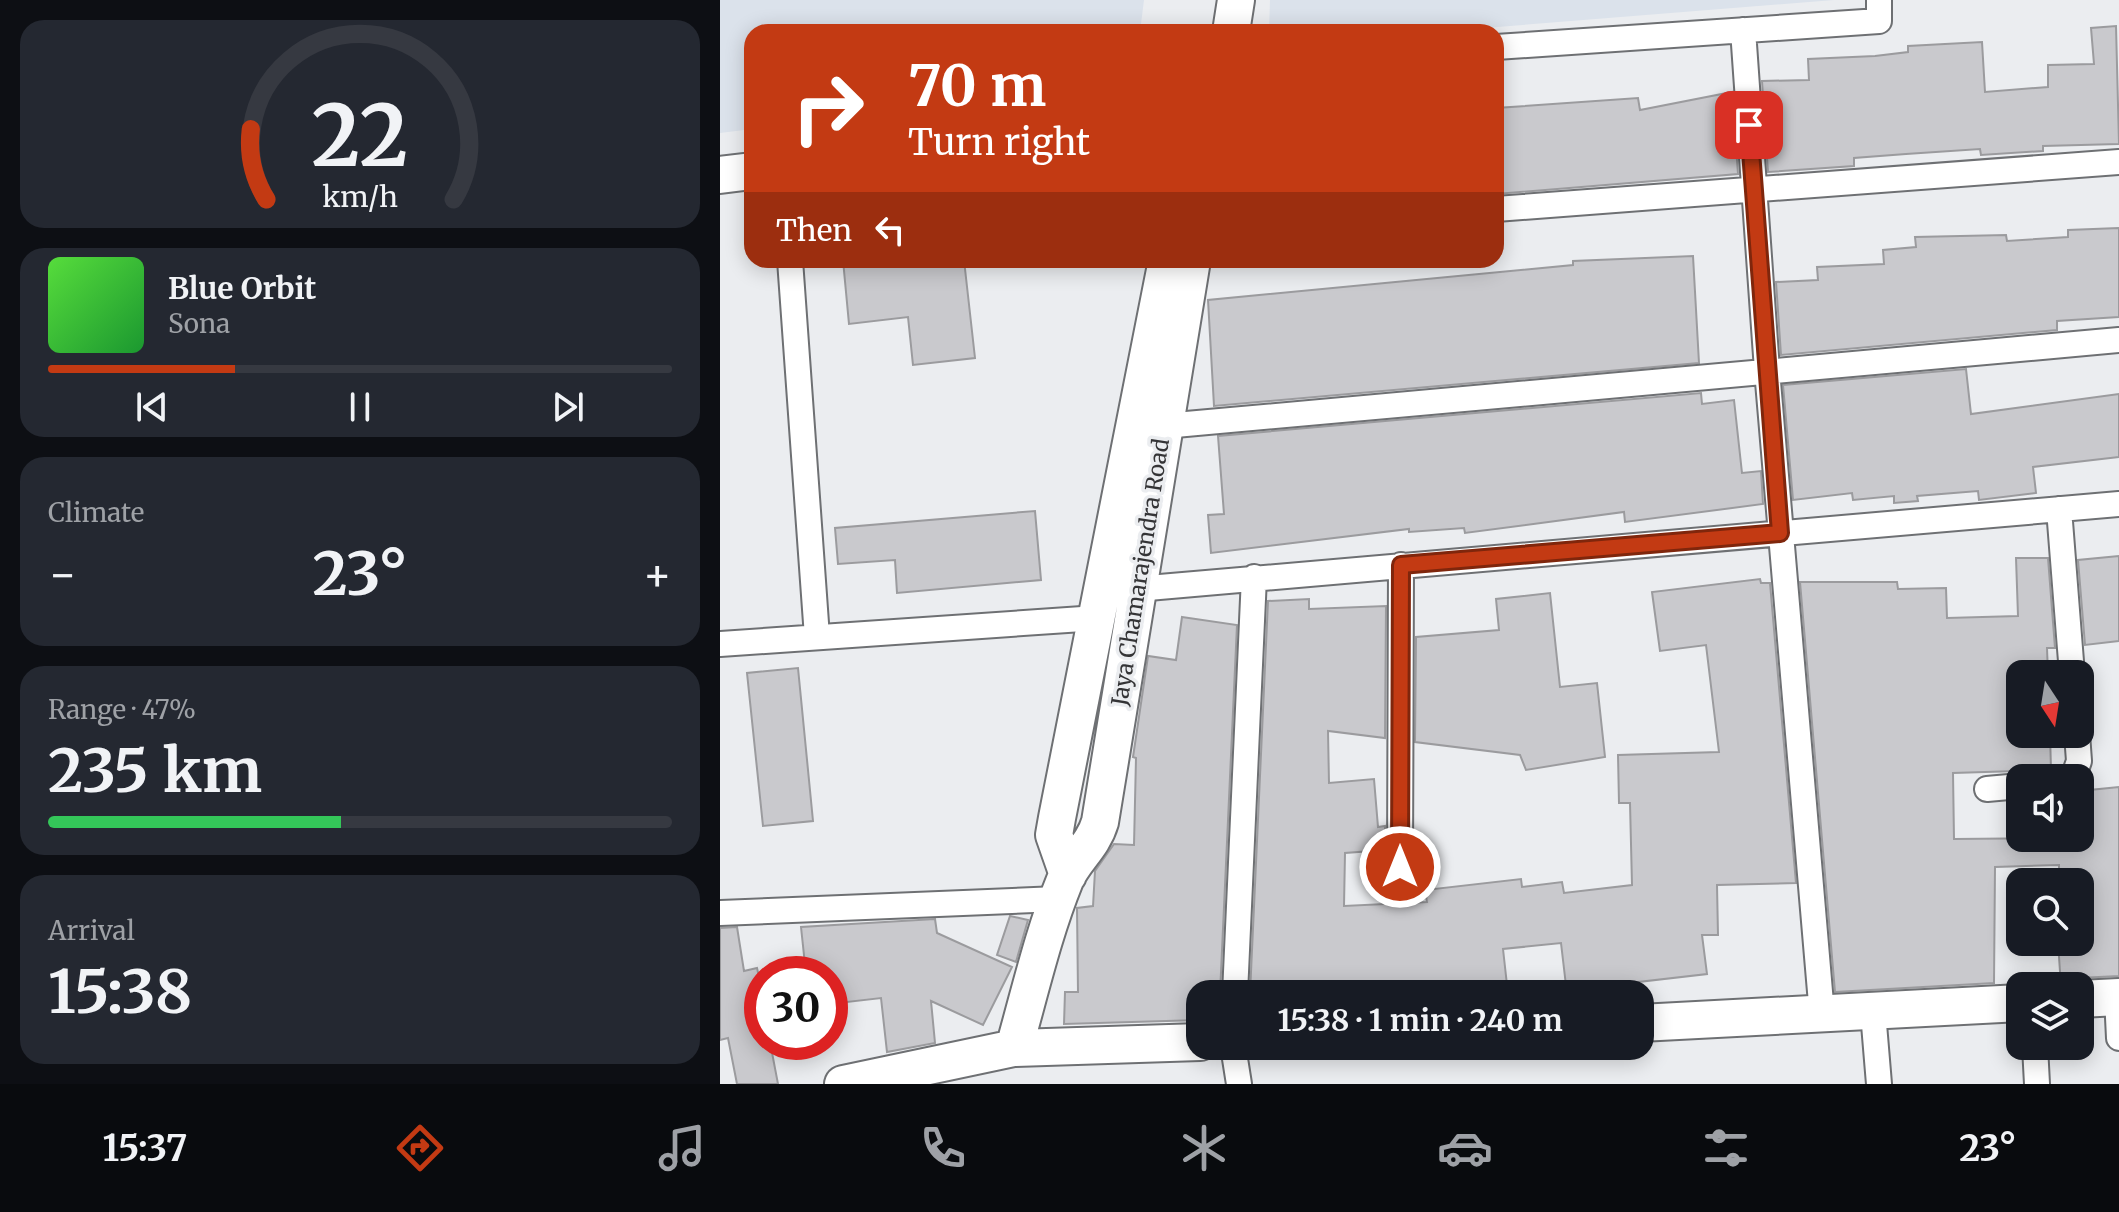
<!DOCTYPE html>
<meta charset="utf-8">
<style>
body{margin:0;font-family:Merriweather,serif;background:#242831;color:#f1f3f6;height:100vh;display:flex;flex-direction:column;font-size:30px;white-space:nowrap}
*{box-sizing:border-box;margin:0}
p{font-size:26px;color:#9ea1a6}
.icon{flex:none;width:44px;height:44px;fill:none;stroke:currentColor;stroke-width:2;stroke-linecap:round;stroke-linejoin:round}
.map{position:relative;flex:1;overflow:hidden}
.sheet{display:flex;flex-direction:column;gap:20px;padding:20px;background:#0d0f14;width:720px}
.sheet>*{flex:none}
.top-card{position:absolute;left:24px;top:24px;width:760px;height:244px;border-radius:24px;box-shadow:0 4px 20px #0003;background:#c33a13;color:#fff;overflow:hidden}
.needle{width:52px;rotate:168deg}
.controls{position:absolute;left:1286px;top:660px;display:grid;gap:16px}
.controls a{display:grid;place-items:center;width:88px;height:88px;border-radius:16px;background:#171b24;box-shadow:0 4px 20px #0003;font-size:40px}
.speed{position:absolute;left:24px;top:956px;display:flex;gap:16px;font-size:40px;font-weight:700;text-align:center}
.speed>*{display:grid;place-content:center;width:104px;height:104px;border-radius:50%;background:#171b24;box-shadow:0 4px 20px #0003;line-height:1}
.speed .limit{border:12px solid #d22;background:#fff;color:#111}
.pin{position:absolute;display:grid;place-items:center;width:68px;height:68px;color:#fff;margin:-34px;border-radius:16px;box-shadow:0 4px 12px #0006}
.me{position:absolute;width:88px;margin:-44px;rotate:0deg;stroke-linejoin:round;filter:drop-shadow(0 0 6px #0008)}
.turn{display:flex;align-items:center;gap:28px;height:168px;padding:0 32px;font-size:36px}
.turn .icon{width:104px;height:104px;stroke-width:2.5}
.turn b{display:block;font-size:56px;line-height:68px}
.then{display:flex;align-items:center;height:76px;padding:0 32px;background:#0003;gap:16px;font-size:30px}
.big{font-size:60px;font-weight:700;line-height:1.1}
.sheet .widget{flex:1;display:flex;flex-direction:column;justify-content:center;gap:12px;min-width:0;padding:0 28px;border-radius:24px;background:#242831}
.sheet .dial{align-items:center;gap:0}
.dial svg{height:208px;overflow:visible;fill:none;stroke:#363941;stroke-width:7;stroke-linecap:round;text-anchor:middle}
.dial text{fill:#f1f3f6;stroke:none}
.song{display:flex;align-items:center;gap:24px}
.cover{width:96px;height:96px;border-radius:12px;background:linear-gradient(135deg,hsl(110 70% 55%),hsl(130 70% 35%))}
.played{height:8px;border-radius:4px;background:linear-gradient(90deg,#c33a13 30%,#363941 30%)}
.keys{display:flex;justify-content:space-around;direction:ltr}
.heat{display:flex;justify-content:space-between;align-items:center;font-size:44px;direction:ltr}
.charge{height:12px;border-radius:6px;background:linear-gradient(90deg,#34c759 47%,#363941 0)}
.trip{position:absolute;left:466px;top:980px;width:468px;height:80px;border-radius:24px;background:#171b24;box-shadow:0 4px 20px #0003;font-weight:700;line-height:80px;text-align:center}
.tab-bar{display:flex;height:128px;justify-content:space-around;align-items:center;background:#090b0e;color:#9ea1a6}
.tab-bar .icon{width:56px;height:56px}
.tab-bar .active{color:#c33a13}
.tab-bar b{font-size:36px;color:#f1f3f6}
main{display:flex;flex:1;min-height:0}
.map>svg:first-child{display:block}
</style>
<main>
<section class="sheet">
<div class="widget dial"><svg viewBox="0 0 100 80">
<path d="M14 69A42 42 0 1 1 86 69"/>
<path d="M14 69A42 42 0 0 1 8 42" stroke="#c33a13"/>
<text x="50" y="56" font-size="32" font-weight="700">22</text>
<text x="50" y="72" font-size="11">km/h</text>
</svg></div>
<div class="widget">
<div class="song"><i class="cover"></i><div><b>Blue Orbit</b><p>Sona</p></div></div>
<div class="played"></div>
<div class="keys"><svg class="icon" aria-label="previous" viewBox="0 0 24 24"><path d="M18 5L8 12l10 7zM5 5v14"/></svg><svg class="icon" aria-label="pause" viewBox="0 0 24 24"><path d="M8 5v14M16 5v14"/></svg><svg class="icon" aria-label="next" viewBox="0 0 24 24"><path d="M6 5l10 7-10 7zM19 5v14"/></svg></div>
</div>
<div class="widget"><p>Climate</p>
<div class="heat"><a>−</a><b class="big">23°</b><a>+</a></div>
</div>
<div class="widget"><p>Range · 47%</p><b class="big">235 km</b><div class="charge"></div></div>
<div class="widget"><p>Arrival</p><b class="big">15:38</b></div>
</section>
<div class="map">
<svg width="1399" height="1084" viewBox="0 0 1399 1084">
<rect width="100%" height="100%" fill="#ebedf0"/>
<!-- built -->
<path fill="#dbe2eb" d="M0,0H424L420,32H32V129L0,133Z
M550,0H1114L715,32H549Z"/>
<!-- building -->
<path fill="#c9c9cd" stroke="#9b9b9e" stroke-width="2" d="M1396,26L1399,144L1323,146V151L1261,155L1260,149L1186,154L1134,158V166L1048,172L1042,81L1089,80L1088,59L1155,56L1188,52V46L1262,42L1265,92L1328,87V65L1374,64L1371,28Z
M1012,92L1018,174L776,194V108L918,98L920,110Z
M1399,228V317L1337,321V330L1061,355L1056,282L1098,280L1097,267L1164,264L1163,250L1196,247L1195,237L1286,235L1287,241L1348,237V230Z
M973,256L979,363L494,406L488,300L853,265V261Z
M123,260H244L255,358L193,365L188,317L129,324Z
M1246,369L1251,414L1399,394V457L1313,467L1316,493L1259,500L1258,491L1197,496L1198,501L1174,503V496L1133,500L1132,493L1073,500L1063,385Z
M981,393L982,404L1014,400L1022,473L1041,471L1043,504L905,522L904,512L745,533L744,528L689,532V529L491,553L488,515L504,514L498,436Z
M315,511L321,580L177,593L175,560L118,564L115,528Z
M1399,556V641L1365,645L1358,560Z
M1296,558H1328L1335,648H1327L1328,674H1300V734H1330L1331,770L1233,773L1234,839L1360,838V791L1399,787V976L1359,978L1341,986L1338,942H1360V882H1339V865L1275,867L1274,983L1115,992L1080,582H1177L1178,589L1226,588L1227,618L1298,616Z
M1040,579L1041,583H1050L1076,883L997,885L998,935H982L987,974L884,986L885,994H847L841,943L783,949L788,994H530L548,601L589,599V609L666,606L665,738L608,731L609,783L654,779L658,827L665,826V850L625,853L624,906L707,902L705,890L801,879L802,887L842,882L844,893L912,885L910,803H899L898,755L999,752L986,645L940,651L932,592Z
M830,593L840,687L877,683L885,757L806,770L800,755L695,742L696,637L779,630L776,599Z
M462,617L517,625L500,994H480V1020L344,1024L345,992H358L357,908L373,906L375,871L394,844L414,845L416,758L413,757L428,656L456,660Z
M78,668L93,821L43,826L27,673Z
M290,916L308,920L296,962L277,955Z
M215,919L217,933L292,967L263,1025L211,1001L215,1043L167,1052L161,998L110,1004V974H86L81,927Z
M17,927L24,971L37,968L42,990V1042H50L58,1084H17L8,1038L0,1040V928Z"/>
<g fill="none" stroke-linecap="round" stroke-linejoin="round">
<defs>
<path id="street" d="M1023,30L1047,370L1102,1015
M776,47L1159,21V0
M776,209L1399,162
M70,260L97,637
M444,426L1399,340
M1339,509L1352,674
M405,590L1399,504
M0,644L377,618
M1353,778L1359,761L1357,734
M1267,789L1300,786
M680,867L681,565
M0,913L338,899
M515,994L534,577
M1397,997L1399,1038
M1153,1012L1159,1084
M513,1046L519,1084
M1315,1046L1317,1084"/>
<path id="secondary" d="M511,32L516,0
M0,175L32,171
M348,875L334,835L337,818L447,260
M1360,999L1399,997
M920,1023L1300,1003
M294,1048C310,992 323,934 345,880C354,859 373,846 380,822L472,260
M123,1084L294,1048L480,1042"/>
</defs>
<!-- street casing -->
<use href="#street" stroke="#6e7073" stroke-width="28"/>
<!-- secondary casing -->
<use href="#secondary" stroke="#6e7073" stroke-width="40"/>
<!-- street -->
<use href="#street" stroke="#fff" stroke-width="24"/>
<!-- secondary -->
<use href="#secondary" stroke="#fff" stroke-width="36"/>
</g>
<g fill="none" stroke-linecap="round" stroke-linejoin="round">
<defs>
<path id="route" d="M680,867L681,565L1060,533L1029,125"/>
</defs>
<!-- route casing -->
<use href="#route" stroke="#7f260c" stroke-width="20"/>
<!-- route -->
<use href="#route" stroke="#c33a13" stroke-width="14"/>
</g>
<g text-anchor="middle" stroke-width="7" stroke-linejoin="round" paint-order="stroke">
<!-- street labels -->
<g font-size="22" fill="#343436" stroke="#ebedf0">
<text transform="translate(420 572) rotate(-81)" y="8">Jaya Chamarajendra Road</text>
</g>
</g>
</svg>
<div class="controls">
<a><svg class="needle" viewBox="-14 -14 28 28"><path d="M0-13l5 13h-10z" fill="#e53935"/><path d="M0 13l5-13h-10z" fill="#9ea1a6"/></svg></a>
<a><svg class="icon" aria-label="sound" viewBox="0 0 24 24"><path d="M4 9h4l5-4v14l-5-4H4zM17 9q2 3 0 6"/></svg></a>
<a><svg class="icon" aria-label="search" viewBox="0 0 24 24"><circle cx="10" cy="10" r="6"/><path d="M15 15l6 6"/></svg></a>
<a><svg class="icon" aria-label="layers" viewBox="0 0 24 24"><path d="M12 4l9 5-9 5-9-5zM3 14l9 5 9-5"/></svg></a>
</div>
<div class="speed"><div class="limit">30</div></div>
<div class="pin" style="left:1029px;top:125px;background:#d93025"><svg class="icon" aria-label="arrive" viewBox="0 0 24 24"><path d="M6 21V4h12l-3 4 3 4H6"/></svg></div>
<svg class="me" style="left:680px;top:867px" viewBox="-20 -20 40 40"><circle r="17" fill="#c33a13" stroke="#fff" stroke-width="3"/><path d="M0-11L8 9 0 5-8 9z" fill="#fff"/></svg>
<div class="trip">15:38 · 1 min · 240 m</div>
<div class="top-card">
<div class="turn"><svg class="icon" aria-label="right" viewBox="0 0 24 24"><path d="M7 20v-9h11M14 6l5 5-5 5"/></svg><div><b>70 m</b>Turn right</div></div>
<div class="then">Then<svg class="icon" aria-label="left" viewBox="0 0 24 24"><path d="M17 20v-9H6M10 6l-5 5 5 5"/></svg></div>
</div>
</div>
</main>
<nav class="tab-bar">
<b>15:37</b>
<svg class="icon active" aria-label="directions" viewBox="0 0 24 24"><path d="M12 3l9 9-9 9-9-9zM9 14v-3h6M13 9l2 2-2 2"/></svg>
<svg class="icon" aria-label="music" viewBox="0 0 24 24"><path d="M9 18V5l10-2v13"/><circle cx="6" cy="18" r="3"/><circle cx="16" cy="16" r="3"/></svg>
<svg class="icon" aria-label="phone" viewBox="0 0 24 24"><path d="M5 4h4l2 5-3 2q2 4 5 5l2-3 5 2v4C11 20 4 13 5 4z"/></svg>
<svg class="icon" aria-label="climate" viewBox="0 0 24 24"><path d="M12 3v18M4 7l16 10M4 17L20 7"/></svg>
<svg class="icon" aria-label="car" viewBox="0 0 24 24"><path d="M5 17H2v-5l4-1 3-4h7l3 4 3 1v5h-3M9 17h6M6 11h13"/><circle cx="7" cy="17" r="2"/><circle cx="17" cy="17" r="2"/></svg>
<svg class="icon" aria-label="filters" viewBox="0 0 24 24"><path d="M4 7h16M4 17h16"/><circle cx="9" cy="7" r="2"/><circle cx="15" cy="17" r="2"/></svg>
<b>23°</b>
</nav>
